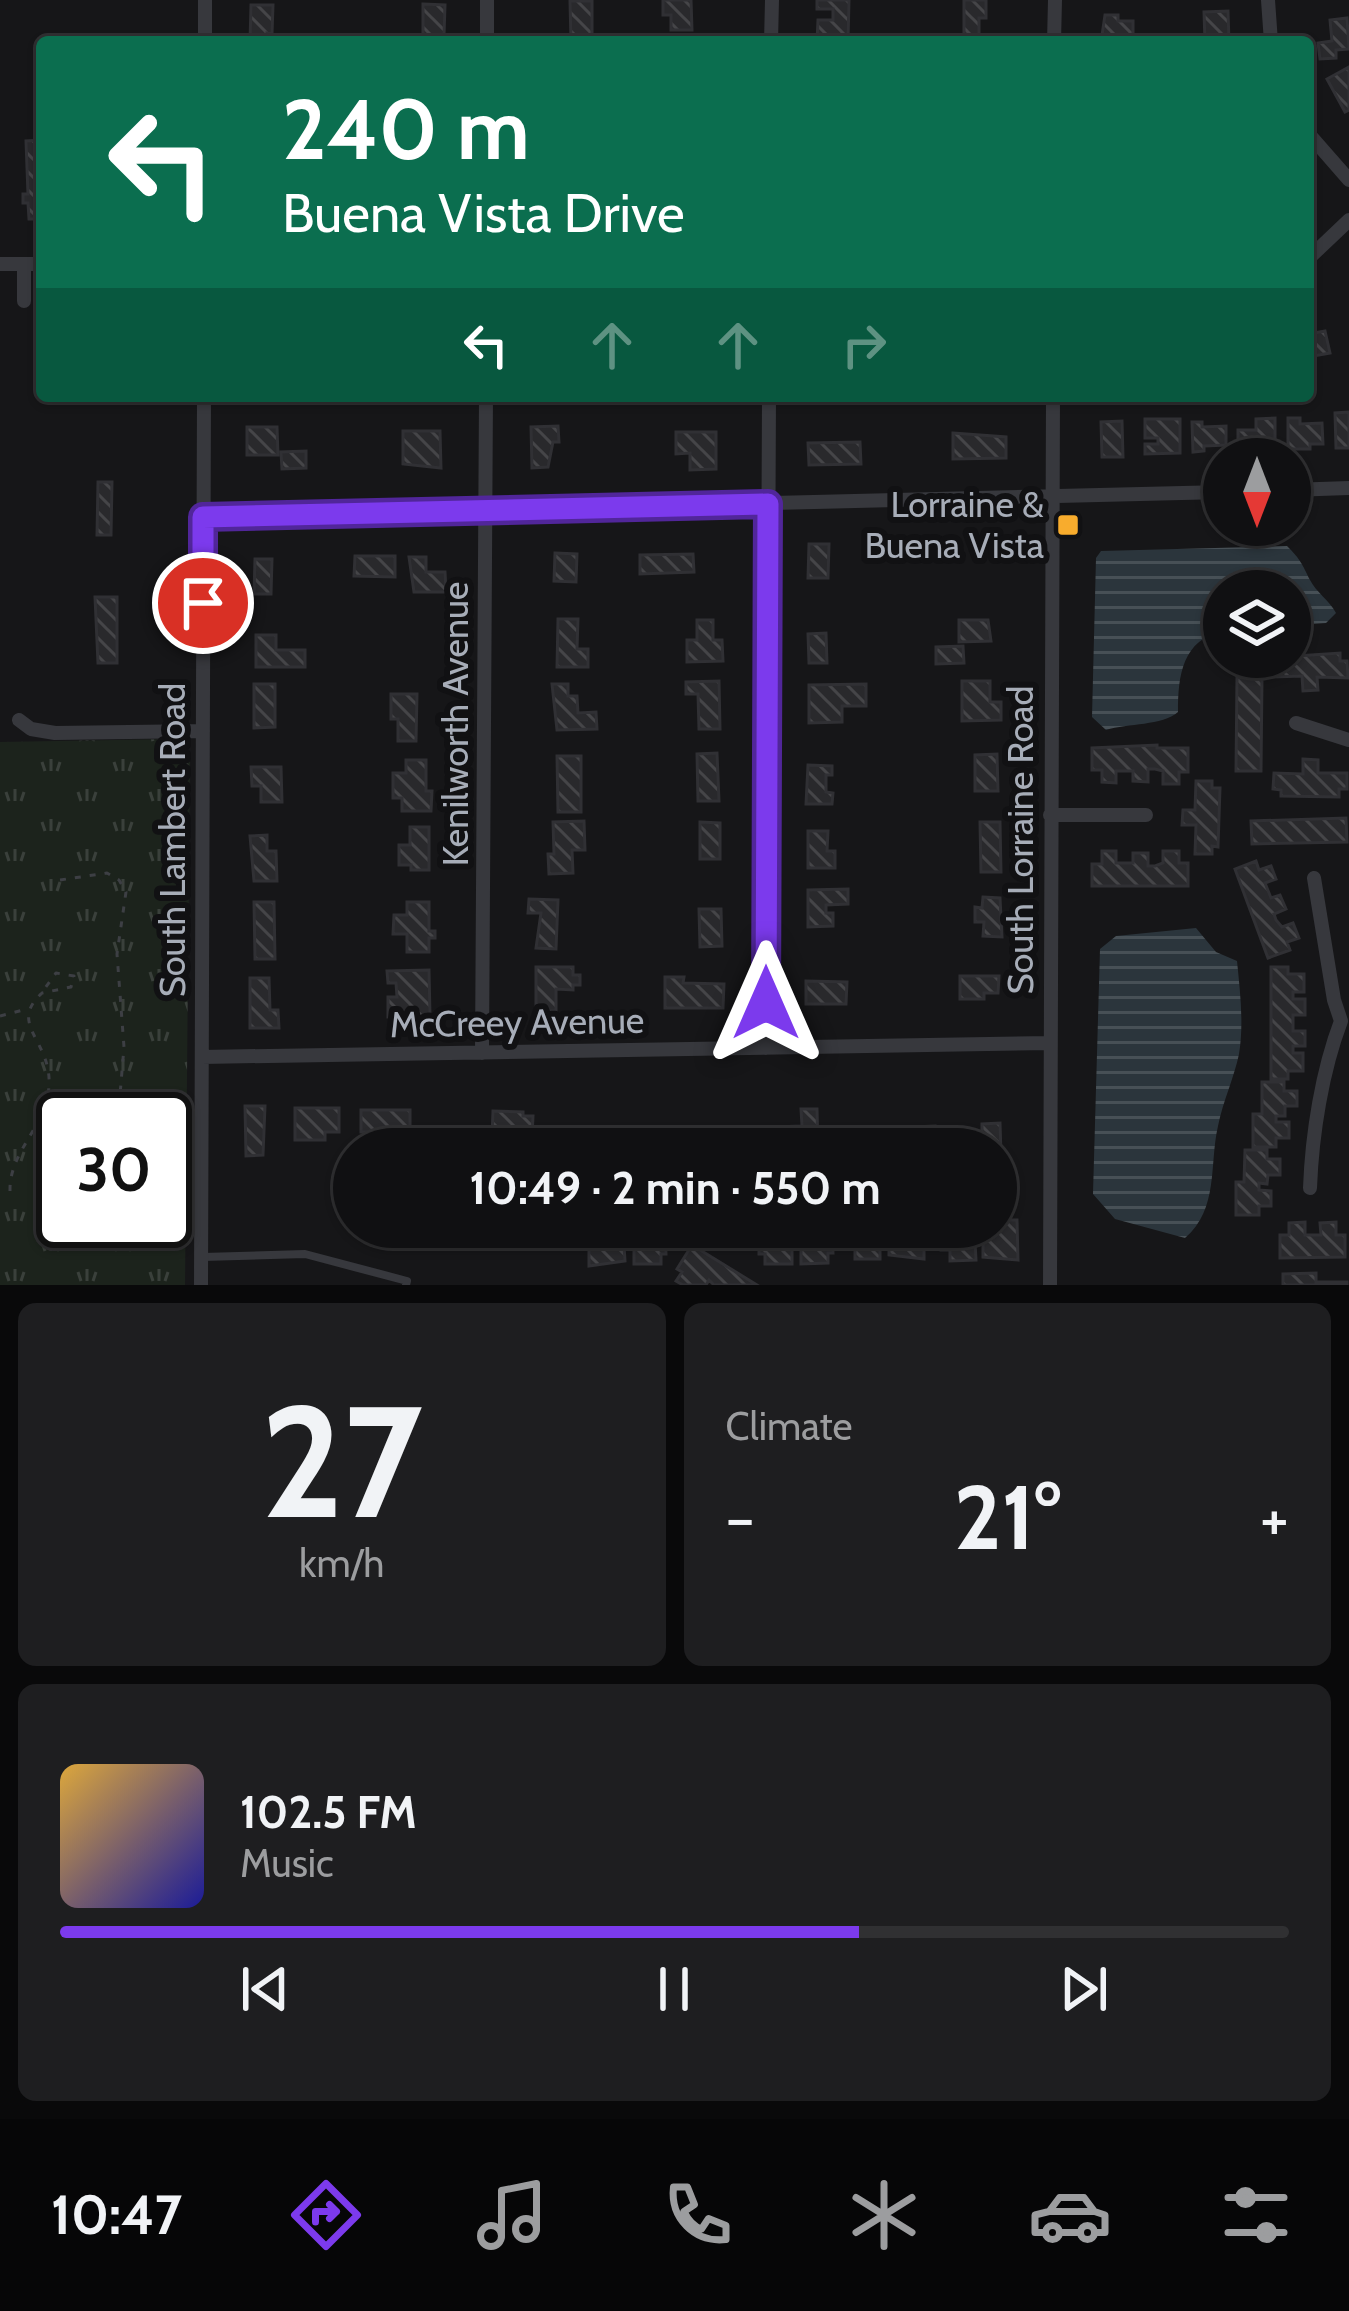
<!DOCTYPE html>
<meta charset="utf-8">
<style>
body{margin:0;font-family:Cabin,sans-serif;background:#1e1e20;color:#f1f3f6;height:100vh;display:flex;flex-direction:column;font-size:45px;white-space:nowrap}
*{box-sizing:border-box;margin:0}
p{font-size:39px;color:#9c9d9f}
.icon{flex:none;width:66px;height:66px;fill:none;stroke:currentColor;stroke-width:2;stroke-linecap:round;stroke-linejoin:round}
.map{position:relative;height:1285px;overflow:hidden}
.details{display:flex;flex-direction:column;gap:18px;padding:18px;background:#09090a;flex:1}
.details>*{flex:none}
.guide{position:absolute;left:36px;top:36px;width:1278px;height:366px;border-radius:12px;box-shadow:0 3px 9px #0004,0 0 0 3px #303032;background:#0b6e4f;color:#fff;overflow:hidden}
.needle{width:78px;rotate:180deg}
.tools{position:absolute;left:1203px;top:438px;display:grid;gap:24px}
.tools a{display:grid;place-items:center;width:108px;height:108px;border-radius:50%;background:#101012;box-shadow:0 3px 9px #0004,0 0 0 3px #303032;font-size:60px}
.speed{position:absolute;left:36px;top:1092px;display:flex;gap:24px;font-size:60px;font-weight:700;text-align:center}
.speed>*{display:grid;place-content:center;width:156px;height:156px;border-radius:50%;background:#101012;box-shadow:0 3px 9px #0004,0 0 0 3px #303032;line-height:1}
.speed .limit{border:6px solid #111;border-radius:18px;background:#fff;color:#111}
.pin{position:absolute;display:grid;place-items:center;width:102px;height:102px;color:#fff;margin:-51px;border:6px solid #fff;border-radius:50%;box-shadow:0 3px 12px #0007}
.me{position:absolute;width:132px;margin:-66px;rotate:0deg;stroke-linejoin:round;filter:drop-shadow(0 0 9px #0008)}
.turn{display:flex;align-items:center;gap:42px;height:252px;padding:0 48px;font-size:54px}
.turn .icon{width:156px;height:156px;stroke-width:2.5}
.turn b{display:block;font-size:84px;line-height:102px}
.lanes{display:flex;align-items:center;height:114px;padding:0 48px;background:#0003;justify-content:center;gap:60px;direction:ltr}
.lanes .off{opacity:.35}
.big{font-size:90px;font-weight:800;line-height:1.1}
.details .card{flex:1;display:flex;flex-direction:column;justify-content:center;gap:18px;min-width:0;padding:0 42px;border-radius:18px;background:#1e1e20}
.details .dial{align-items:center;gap:0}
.dial b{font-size:156px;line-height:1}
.song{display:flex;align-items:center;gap:36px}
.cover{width:144px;height:144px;border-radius:18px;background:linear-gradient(135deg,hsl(40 70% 55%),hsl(240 70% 35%))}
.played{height:12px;border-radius:6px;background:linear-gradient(90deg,#7c3aed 65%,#303032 65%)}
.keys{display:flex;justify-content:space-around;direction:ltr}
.heat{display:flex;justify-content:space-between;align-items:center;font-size:66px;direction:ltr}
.details .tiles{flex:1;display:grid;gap:18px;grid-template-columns:1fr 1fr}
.card:last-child{grid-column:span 2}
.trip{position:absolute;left:333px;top:1128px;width:684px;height:120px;border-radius:60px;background:#101012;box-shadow:0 3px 9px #0004,0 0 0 3px #303032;font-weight:800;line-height:120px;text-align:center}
.tabs{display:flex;height:192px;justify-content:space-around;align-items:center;background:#060607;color:#9c9d9f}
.tabs .icon{width:84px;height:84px}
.tabs .on{color:#7c3aed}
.tabs b{font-size:54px;color:#f1f3f6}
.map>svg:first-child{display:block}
</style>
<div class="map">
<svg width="1349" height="1285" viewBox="0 0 1349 1285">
<defs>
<pattern id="grass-tufts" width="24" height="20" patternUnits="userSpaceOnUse" patternTransform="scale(3)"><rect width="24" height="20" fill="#1c231c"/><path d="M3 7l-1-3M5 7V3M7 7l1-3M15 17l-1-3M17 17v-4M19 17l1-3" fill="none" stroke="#3a403b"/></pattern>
<pattern id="water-rules" width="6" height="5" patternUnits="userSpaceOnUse" patternTransform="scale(3)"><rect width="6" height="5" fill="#2b353c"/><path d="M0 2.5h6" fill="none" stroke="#475056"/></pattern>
<pattern id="building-back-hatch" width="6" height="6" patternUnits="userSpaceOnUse" patternTransform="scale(3)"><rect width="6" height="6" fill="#29292c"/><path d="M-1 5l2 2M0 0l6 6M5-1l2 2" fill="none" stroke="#454548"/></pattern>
</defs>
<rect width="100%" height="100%" fill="#161618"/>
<!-- grass -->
<path fill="url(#grass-tufts)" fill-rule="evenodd" d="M174,739L187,746L190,760L185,1285H0V742ZM63,1119H165V1221H63Z"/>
<!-- water -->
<path fill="url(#water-rules)" d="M1287,546C1301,560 1302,564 1310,580C1316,592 1329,600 1336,613L1326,623L1290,625V591H1224V631C1182,639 1178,676 1178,712C1162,726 1128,723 1106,730L1092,717L1096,558L1101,551Z
M1196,928L1216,952L1237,961C1240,991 1244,1024 1239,1054C1234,1078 1223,1101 1218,1126C1209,1165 1219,1209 1185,1238L1115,1219L1093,1194L1100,949L1116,936Z"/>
<!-- building -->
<path fill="url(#building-back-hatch)" stroke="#303034" stroke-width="3" d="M663,0H691L692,30H671V15H663Z
M817,0H849L848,41H817L818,20H833V9H817Z
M964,0H986V18H979V40H964Z
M570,1H592V42H571Z
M423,4L445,5L444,36H423Z
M251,5H273L272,34L267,33V42H250Z
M1228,11L1229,42H1205L1204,12Z
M1105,15H1118V21H1133V42H1101Z
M1347,18L1349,49L1336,50V58L1320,59L1318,43L1332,41L1330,20Z
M1349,67V110L1345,112L1327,79Z
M42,140V219H29L28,203H23V194H28L26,141Z
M1312,323L1314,333L1325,331L1330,353L1308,357V324Z
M1349,412V448H1336L1335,413Z
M1275,418V450L1238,447V430H1256V419Z
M1288,418H1300V424L1322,423L1323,444H1310V449H1288Z
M1145,419H1180V453L1145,454V444H1158V438H1145Z
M1122,421L1123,457H1102L1101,422Z
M1192,422H1202V427L1226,426V445L1204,446V451L1193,452Z
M558,426L559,442H553L548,467L532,468L531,427Z
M247,427H277L278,455H247Z
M403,431H440L441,468L403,464Z
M676,432H716V469L690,470V453L676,454Z
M953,433L1006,437V458L953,459Z
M860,442L861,464L809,465L808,443Z
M306,451V468L282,469L281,452Z
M98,482H112L111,535H97Z
M809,544H829L828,578H808Z
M555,553L577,554L576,582L554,581Z
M693,554L694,572L640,574V555Z
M355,556H395V577L354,576Z
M409,557H426V572H445L446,592H414Z
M255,559H272L271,594H254Z
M95,597H117V663H98Z
M558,619H578L577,649H588V667H557Z
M697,620H713V640H722L723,661L687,662V640H697Z
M959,620H988L991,641L959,642Z
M826,633L827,663H809L808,634Z
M256,635H276V650H305V667H256Z
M963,646L964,663L936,664V647Z
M1340,653V661H1347L1348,678L1317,677L1318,690L1303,691L1302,676L1274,677V662L1282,661V657Z
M1237,677L1262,678L1261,771H1236Z
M719,681L720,729H699L698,694H686V682Z
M962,681H990V702H1001V720L962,721Z
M254,684H275V727L254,728Z
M552,684H568V696H577L578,713L596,712L597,729L557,730Z
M866,684V706H842V722L809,723V685Z
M391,694H417L416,741H398V719H391Z
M1157,745V748H1188V772H1179V784H1163V771L1155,769H1148V782L1133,781V771H1116V783L1102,782V770H1092V748Z
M717,753L719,801H698L697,754Z
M997,754L998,791H975V755Z
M557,756H581V812H558Z
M1303,759L1318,760V773H1347V789H1339V797L1281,796V790L1273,789L1274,773L1303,774Z
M406,760H426V791H432L431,811H402V798H393V773H406Z
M808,765L832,766V775H826V792L833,793L832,804H806Z
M251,767H281L282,802H261V786H252Z
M1196,781H1212V788H1220L1218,847L1212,846V854H1195L1196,825H1182L1183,810H1195Z
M1346,818L1347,842L1252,844L1251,821Z
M584,821L585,850H572L573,873L549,874L548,854H554L553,822Z
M700,822L720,823V859H700Z
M980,822H1000L1001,872H981Z
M410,827H429V870H411V865H399V845H410Z
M808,831H828L827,851H835V868H808Z
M267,835V851H276L277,881H254L250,836Z
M1102,851H1116V863H1133V853H1148V866H1155L1163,863V851H1179V863H1188V886H1092V864H1102Z
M1256,861L1259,870L1271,866L1276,879L1265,883L1271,898L1280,895L1286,909L1274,914L1276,920L1282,927L1293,923L1299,938L1287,942L1290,950L1268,958L1235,869Z
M848,889V904L826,905V913H833V926L808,927V890Z
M983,897L1000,898L1002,937L983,936L984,922H975V907L982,908Z
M529,899L558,900L556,949L536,948L541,913H528Z
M254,902H274L275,959H255Z
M407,902H429V931H435V938H429V952H407V934H393L394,915H407Z
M699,909H721L722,946L700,947Z
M536,967H573V975H580V985H573V990L556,989V1011H536Z
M1271,967H1288V974H1304V992H1293V999H1305V1015H1293V1031H1305V1046H1293V1053H1303V1071H1288V1079H1271Z
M429,970L430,1016L388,1017V997H397L396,983H388L387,971Z
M960,976H999L998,993H984V999H960Z
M665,977H684L683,983L724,984L723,1008H665Z
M250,978H269L270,1010H278L279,1028H250Z
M806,981L847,982L846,1004H806Z
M1262,1082H1284V1091H1297V1106H1285V1116H1276V1122H1289V1138H1276V1147H1253V1114H1262Z
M245,1106H265L263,1155L246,1156Z
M295,1108H339V1132H325V1140H295Z
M801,1109H817L818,1149L777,1146L776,1127L802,1126Z
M361,1110H410V1132H398V1144H384V1132H361Z
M493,1111L523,1112V1116H533L532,1138L492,1137Z
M1000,1123L1002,1185H996V1149H978V1137H982V1124Z
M935,1126V1149H900L899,1144H914V1127Z
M858,1127H877V1149H837L836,1139H858Z
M704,1129H737V1133H747V1149H704Z
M629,1130L686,1131L685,1149H629Z
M566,1132L600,1133V1149H566Z
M1245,1150H1267V1159H1280V1175H1268L1267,1184L1259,1183V1190L1271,1191V1206H1259V1215H1236V1182H1244Z
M996,1220H1017L1018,1260L983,1257V1241H975L976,1260L950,1261V1250H941V1227H996Z
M1305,1222V1235H1321L1320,1223L1336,1222V1235H1345V1257L1280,1258V1235H1289V1223Z
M589,1227H665L666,1254H661V1264H634V1245H624L625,1261L589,1266Z
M759,1227H832L833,1253H828V1263L801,1264V1246H792V1264H765V1254H759Z
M847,1227H924V1259L889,1255V1240H880V1259H855V1249H848Z
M692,1245L757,1285H714L709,1280L706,1285H683L676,1281L682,1272L677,1269Z
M1316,1273V1282H1347V1285H1283V1274Z"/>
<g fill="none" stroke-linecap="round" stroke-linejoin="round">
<!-- path -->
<path stroke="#3d3f44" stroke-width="3" stroke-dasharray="6 9" stroke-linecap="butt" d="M60,880L107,873L119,880L126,892L117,954L124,1047L118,1119
M0,1016L27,1009
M10,1191C9,1151 47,1126 49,1086C52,1040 7,1025 42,993L71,987L74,976L56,973L40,995"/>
<!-- lane -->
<path stroke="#37383d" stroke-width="8" d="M203,1257L305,1254L407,1281L406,1285"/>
<!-- street -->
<path stroke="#37383d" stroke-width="14" d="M1268,0L1271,42
M205,42V0
M487,42V0
M771,42L772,0
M1054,42L1055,0
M1308,133L1349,180
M1308,259L1349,220
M0,264H42
M24,264V301
M1290,490L1349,488
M203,517L1224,492
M19,720L31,729L55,733L203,731
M1296,723L1349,740
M1050,815H1146
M1314,878L1334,1000L1341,1021
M766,1048L769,396
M482,1053L486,396
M202,1057L1049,1043
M1310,1188C1312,1134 1322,1071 1341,1021
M201,1285L204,396
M1050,1285L1053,396"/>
</g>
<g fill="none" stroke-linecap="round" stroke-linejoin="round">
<defs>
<path id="route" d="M203,603V517L768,504L766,1003"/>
</defs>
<!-- route casing -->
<use href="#route" stroke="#51269a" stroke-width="30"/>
<!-- route -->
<use href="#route" stroke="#7c3aed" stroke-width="21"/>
</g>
<!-- markers -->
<rect fill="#f8ac2d" stroke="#111113" stroke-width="4.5" x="1056" y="513" width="24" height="24" rx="6"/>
<g text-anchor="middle" stroke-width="12" stroke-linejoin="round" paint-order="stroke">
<!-- poi labels -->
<g font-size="36" fill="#a7adb8" stroke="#111113" text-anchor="end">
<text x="1044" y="517">Lorraine &amp;<tspan x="1044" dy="41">Buena Vista</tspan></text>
</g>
<!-- street labels -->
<g font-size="36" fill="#a7adb8" stroke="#111113">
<text transform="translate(455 724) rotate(-90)" y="13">Kenilworth Avenue</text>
<text transform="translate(172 840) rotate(-90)" y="13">South Lambert Road</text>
<text transform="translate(1020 840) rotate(-90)" y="13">South Lorraine Road</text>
<text transform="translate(517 1022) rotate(-1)" y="13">McCreey Avenue</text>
</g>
</g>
</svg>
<div class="tools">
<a><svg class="needle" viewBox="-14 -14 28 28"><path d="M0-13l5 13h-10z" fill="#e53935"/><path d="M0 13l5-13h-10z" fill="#9c9d9f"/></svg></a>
<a><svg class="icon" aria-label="layers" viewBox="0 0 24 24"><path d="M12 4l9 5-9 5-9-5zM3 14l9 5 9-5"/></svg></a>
</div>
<div class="speed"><div class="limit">30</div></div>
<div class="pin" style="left:203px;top:603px;background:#d93025"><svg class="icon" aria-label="arrive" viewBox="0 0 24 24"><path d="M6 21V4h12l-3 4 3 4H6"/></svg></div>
<svg class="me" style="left:766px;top:1003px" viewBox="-20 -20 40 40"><path d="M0-17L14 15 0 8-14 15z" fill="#7c3aed" stroke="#fff" stroke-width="4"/></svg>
<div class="trip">10:49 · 2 min · 550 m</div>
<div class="guide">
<div class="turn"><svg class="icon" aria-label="left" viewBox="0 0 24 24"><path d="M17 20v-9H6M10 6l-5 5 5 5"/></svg><div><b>240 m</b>Buena Vista Drive</div></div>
<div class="lanes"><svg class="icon" aria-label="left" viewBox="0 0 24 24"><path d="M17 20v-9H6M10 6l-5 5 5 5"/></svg><svg class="icon off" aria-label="ahead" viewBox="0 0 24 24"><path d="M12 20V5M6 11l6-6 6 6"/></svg><svg class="icon off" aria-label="ahead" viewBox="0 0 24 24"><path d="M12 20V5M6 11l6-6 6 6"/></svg><svg class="icon off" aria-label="right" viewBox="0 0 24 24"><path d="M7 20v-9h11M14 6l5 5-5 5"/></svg></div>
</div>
</div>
<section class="details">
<div class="tiles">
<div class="card dial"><b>27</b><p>km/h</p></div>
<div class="card"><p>Climate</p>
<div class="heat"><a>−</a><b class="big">21°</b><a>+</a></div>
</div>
<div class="card">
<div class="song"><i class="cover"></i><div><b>102.5 FM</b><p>Music</p></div></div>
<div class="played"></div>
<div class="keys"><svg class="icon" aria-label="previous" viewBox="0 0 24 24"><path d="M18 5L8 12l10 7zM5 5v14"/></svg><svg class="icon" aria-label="pause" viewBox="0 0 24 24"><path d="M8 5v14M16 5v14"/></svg><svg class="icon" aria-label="next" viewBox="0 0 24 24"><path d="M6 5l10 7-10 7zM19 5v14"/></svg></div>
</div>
</div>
</section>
<nav class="tabs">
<b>10:47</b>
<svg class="icon on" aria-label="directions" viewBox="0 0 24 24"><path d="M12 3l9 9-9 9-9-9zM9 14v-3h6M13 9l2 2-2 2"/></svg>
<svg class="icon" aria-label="music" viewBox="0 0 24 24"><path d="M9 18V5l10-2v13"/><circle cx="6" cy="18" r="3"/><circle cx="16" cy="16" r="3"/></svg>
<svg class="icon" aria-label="phone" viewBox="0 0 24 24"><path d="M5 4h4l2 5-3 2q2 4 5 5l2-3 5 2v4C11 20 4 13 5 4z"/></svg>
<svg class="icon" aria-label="climate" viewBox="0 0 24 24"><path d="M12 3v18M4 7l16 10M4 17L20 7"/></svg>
<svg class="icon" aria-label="car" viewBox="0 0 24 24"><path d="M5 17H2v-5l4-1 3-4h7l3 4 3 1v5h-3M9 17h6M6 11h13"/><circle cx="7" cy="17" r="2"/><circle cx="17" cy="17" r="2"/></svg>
<svg class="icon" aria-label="filters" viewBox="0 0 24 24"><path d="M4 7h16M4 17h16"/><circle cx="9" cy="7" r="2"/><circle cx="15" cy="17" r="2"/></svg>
</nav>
